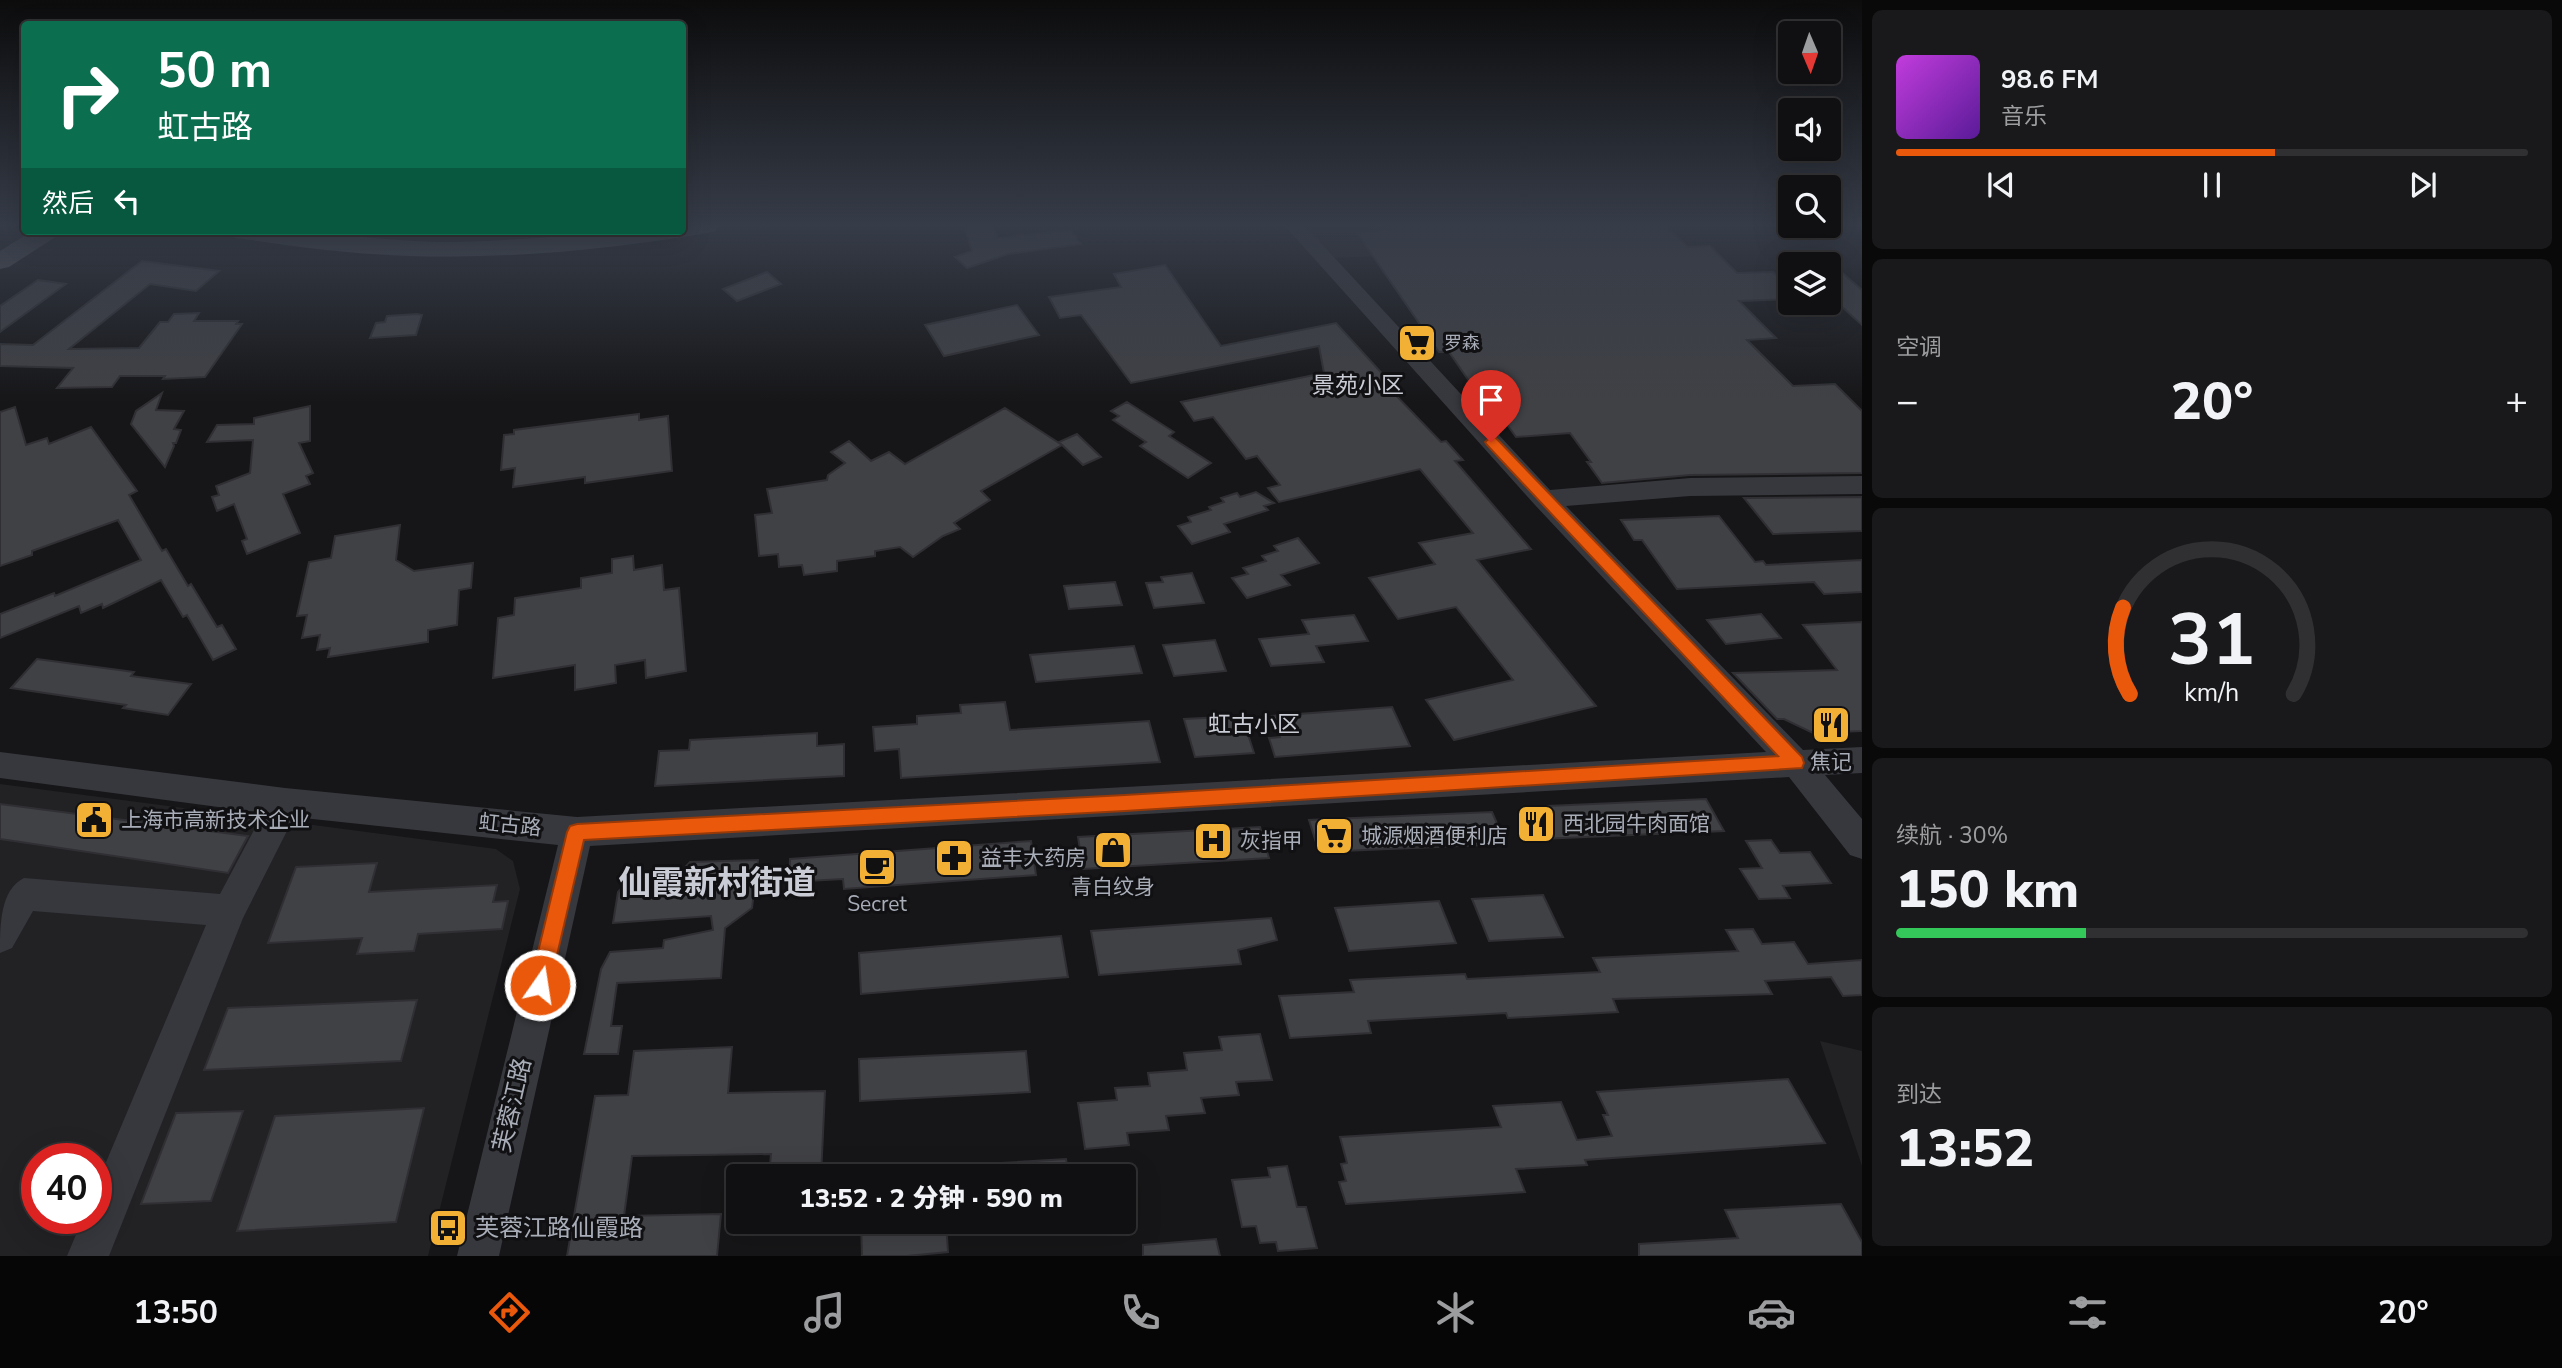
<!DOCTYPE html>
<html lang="zh">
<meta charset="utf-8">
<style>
body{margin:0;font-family:"Nunito Sans","Noto Sans SC",sans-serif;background:#19191b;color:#f1f3f6;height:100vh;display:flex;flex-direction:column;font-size:26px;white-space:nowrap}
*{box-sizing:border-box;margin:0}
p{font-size:23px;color:#9c9d9f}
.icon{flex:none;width:38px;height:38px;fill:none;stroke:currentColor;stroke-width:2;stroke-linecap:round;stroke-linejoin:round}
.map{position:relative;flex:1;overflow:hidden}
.drawer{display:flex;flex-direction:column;gap:10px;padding:10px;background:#09090a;width:700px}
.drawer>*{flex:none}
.guide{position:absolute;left:21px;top:21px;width:665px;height:214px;border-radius:7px;box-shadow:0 7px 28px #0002,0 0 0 2px #303032;background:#0b6e4f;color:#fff;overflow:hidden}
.needle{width:46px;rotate:178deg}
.tools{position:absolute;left:1778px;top:21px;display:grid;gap:14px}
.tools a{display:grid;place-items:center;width:63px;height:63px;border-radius:7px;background:#101012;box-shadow:0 7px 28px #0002,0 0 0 2px #303032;font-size:35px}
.speed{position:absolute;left:21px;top:1143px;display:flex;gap:14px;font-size:35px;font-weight:700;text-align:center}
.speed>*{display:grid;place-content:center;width:91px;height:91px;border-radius:50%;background:#101012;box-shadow:0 7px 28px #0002,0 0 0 2px #303032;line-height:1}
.speed .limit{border:10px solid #d22;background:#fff;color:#111}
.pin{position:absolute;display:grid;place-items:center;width:60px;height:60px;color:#fff;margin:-72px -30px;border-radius:50% 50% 50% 0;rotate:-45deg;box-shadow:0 0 7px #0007}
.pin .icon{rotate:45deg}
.me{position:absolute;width:77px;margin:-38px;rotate:13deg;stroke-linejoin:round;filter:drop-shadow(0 0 5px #0008)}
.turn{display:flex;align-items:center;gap:24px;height:147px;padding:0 21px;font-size:32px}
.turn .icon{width:91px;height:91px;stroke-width:2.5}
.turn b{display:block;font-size:49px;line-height:60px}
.then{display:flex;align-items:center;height:66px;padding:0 21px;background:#0003;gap:14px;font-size:26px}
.big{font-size:52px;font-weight:800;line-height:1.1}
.drawer .widget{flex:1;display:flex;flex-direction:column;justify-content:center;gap:10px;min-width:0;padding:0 24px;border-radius:10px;background:#19191b}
.drawer .dial{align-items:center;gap:0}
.dial svg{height:182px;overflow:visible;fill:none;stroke:#303032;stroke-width:7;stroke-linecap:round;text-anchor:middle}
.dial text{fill:#f1f3f6;stroke:none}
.song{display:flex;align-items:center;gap:21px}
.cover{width:84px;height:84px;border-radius:10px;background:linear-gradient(135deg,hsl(290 70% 55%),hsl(270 70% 35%))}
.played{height:7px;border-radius:4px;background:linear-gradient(90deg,#ea580c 60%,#303032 60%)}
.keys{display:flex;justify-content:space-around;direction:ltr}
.heat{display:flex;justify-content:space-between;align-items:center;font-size:38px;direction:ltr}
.charge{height:10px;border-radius:5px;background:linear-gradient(90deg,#34c759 30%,#303032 0)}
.trip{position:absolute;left:726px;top:1164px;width:410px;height:70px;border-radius:7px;background:#101012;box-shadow:0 7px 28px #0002,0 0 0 2px #303032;font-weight:800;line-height:70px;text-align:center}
.menu{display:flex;height:112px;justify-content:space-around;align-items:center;background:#060607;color:#9c9d9f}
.menu .icon{width:49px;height:49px}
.menu .selected{color:#ea580c}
.menu b{font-size:32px;color:#f1f3f6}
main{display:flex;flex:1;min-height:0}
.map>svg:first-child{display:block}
</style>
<main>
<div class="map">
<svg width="1862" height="1256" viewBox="0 0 1862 1256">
<rect width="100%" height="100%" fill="#161618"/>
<!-- built -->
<path fill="#222225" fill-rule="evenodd" d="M1305,226H1496L1518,251L1332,258Z
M0,784L496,849L513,861L520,889L428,1256H0ZM37,1158H96V1218H37Z
M1820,1041L1862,1051V1166Z"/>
<!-- building -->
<path fill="#404145" stroke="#303034" stroke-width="2" d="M964,226H993L998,238L1071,230L1081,244L1008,254L967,268L955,257L972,251Z
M1387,226H1665L1688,247L1710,246L1737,273L1773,272L1790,288V299L1739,301L1776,338L1747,340L1793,386L1835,384L1862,411V473L1690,475L1602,483L1587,462H1591L1570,433L1516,437L1485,394H1478L1449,352H1439L1357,233L1390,229Z
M142,261L219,271L196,291L150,284L69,349L139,348L160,322H168L174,314L199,313L194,321H238L236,324H242L205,377L163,379L165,376H120L112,387L57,388L73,368L0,366V344L33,345Z
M1829,261L1862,290V325L1829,295Z
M1165,265L1221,346L1336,323L1389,381L1383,382L1441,442L1446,441L1463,460L1455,461L1531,549L1477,560L1596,706L1454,740L1426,700L1513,680L1456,607L1398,619L1369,578L1435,564L1419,543L1473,533L1420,469L1279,502L1268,488L1280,485L1257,456L1246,459L1213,417L1194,421L1181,402L1324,373L1319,346L1131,383L1081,315L1060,318L1049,297L1121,287L1114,274Z
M767,272L781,284L737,301L723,289Z
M38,280L66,284L0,332V306Z
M1017,305L1039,335L944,356L925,325Z
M417,314L422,315L416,335L370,338L376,323L385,322L387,316Z
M162,393L156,410L184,411L174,429L181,430L176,443H173L174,446L165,467L131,424L136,411Z
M1127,402L1174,432L1169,436L1211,463L1188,478L1140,446L1146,442L1113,420L1119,416L1111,411Z
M310,406V441L299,443L313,473L306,476L310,484L283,494L300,533L247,554L242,541L247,539L234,504L217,511L212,497L219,495L216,486L250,473L253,440L207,442L217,425L254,424V418Z
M15,407L26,445L47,438L49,444L91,427L137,491L129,495L162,551L166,549L188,586L191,584L217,627L222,625L236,649L213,660L187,615L183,617L161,580L103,608L102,604L81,613L79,606L0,638V614L54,593L55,596L141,560L118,520L32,551V555L0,566V412Z
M1005,408L1062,445L981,491L990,500L954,523L960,529L943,536L913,557L900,547L875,551V556L837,561V571L804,575L802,565L779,567L778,554L759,556L755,515L772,513L767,489L827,480L828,475L845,463L831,452L849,441L871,461L889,452L905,464Z
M639,414V420L668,416L672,471L585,483V477L513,487L515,468L501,470L504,435L514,434V430Z
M1077,434L1101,457L1083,465L1059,442Z
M1256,492L1274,503L1264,506L1268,510L1224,524L1230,532L1192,544L1178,526L1191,522L1188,517L1211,510L1209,507L1224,502L1221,498L1237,493L1240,497Z
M1862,497V531L1773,534L1744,498Z
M1719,516L1755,562L1763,561L1766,565L1862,560V592L1824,594L1814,582L1677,589L1642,540H1634L1621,520Z
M400,525L396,560L414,571L473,563L471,588L459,590L457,625L428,630V642L328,657L330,648L317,650L320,635L302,638L307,615L297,616L309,562L331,558L335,536Z
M1298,538L1319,563L1281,575L1290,585L1247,598L1232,578L1248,574L1243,568L1266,561L1262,556L1278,551L1274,546Z
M633,556L634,570L662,565L664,590L679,588L686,671L646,678L645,660L615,665L616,683L575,690V665L493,678L498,618L514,615L515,598L581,588V578L612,573V559Z
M1192,573L1204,603L1154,608L1146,583L1163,582L1161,577Z
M1115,582L1122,605L1069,609L1064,586Z
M1761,614L1781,638L1726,644L1707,620Z
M1354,615L1368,641L1316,646L1324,662L1271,666L1259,639L1309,634L1302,620Z
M1862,622V731L1813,733L1784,719H1777L1733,673L1837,670L1803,625Z
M1215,640L1226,671L1174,676L1163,645Z
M1134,646L1142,673L1036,682L1030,655Z
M37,659L134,672L131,676L191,684L168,715L123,708L126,705L11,688Z
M1005,702L1010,730L1149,721L1160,762L901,778L899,749L875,751L873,727L917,724V716L961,713L960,705Z
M1392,707L1410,746L1275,757L1269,738L1280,737L1272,716Z
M1242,716L1254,753L1195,757L1184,719Z
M817,733V746L844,744V776L655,786L659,751L689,750L690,740Z
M1706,799L1724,831L1540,839L1525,807Z
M0,804L248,836L228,873L0,839Z
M1492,812L1506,844L1319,852L1309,820Z
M1260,827L1269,858L1083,869L1078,837Z
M1771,840L1780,853L1810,852L1831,883L1783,886L1790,898L1759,899L1740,869L1762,868L1746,841Z
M1031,841L1036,875L844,889L843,879L789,882L790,859Z
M758,860L752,908L725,928L721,978L617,983L611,1026H622L618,1054H584L601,969L610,952L663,948L664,940L713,930L711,916L613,923L618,892L625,884L642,877L678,875L690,862Z
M377,863L369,892L497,885L493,902L508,901L502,929L418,934L414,951L357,954L362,938L268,943L296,867Z
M1543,895L1563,937L1489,941L1472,899Z
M1439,901L1456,943L1349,951L1335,908Z
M1271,918L1277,940L1238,950L1241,964L1099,975L1091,931Z
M1753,929L1762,944L1794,942L1808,964L1862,960V995L1843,996L1831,977L1765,981L1772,994L1613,999L1618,1012L1508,1018L1506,1013L1368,1021L1371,1033L1290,1038L1279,996L1354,992L1350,980L1465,974L1467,979L1600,972L1593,958L1738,951L1726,930Z
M1061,936L1068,977L861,994L859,953Z
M417,1000L401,1061L204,1070L228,1008Z
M1260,1034L1272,1080L1236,1082L1239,1095L1201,1098L1205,1113L1166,1116L1169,1130L1127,1133L1129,1145L1085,1149L1078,1103L1117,1100L1115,1088L1150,1086L1148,1073L1187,1070L1184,1053L1222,1050L1219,1037Z
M732,1047L728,1093L825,1091L821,1176H769L771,1154L632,1156L624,1216L721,1214L717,1256H567L595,1096L628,1095L634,1051Z
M1026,1051L1030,1092L860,1101L859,1059Z
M1788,1079L1825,1143L1585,1160L1587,1165L1516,1169L1525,1192L1346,1204L1339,1182L1346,1181L1341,1164L1347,1163L1340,1137L1501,1127L1493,1106L1561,1102L1577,1140L1612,1136L1603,1115H1608L1597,1092Z
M424,1108L396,1222L237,1231L275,1116Z
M243,1111L211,1201L141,1204L176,1113Z
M1066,1159L1069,1176H987L986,1164Z
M1287,1166L1297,1207H1306L1317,1248L1278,1251L1276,1242L1260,1243L1256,1226L1242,1227L1232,1180L1270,1177L1268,1168Z
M1841,1204L1862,1242V1256H1639V1244L1738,1238L1725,1210Z
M861,1222H946L948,1252L907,1256H862Z
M1216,1239L1220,1256H1143V1245Z"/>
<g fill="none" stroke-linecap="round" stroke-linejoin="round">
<!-- minor -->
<path fill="#37383d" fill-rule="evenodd" d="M1285,226H1305L1550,490L1690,478L1862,476V494L1690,496L1566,506L1803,750L1862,747V773L1825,775L1862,819V859L1850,855L1789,777L590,846L499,1256H457L558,845L294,817L243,918L109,1256H67L83,1218H96V1186L206,925L33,911L12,948L0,953C0,925 0,890 24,878L220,894L263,813L0,778V752L285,788L577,817L1766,752L1535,505Z"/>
<!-- major -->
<path fill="#53555c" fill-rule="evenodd" d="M682,226H719L715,231L707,233C589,253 467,263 347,252C310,249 273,243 236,238L228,236L224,231C247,231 271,230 294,231C342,234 389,241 437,242C519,242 601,231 682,231Z
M32,231H61L57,236L9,267L0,269V251Z"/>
</g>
<!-- sky -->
<linearGradient id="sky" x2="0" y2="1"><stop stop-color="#0c0c0d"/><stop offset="0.56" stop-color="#363c48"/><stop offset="1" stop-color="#363c48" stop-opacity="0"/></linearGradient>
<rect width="1862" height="402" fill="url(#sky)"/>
<!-- route -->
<path fill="#ea580c" stroke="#983908" stroke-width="2" d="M1491,437L1496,438L1802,757L1804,763L1802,768L1125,811L584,840L550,985L547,993L540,996L533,993L530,985L567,832L570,826L577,824L1125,795L1778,756L1487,445L1485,442Z"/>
<!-- icons -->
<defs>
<symbol id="supermarket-square" viewBox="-11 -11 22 22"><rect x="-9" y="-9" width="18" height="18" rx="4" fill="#f2b134" stroke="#111113"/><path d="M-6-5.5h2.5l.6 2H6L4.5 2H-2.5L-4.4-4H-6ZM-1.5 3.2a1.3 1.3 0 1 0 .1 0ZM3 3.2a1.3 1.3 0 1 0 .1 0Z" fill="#111"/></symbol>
<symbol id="restaurant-square" viewBox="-11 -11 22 22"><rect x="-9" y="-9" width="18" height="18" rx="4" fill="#f2b134" stroke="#111113"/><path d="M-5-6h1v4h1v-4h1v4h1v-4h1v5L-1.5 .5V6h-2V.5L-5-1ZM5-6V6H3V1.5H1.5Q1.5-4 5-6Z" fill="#111"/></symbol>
<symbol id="civic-square" viewBox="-11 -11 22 22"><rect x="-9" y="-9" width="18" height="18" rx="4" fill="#f2b134" stroke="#111113"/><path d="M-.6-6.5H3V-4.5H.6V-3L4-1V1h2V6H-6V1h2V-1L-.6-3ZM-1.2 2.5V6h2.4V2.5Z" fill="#111"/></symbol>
<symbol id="hospital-square" viewBox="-11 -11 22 22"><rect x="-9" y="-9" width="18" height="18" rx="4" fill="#f2b134" stroke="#111113"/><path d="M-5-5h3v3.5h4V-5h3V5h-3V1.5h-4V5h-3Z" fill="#111"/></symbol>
<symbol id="shop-square" viewBox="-11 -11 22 22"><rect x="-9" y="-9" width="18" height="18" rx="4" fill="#f2b134" stroke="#111113"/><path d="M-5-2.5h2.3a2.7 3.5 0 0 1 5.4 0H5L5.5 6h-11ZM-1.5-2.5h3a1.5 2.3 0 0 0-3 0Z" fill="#111"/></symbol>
<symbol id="pharmacy-square" viewBox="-11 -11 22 22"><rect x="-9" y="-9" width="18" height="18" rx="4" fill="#f2b134" stroke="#111113"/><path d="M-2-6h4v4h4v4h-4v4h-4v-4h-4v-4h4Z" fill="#111"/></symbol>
<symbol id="cafe-square" viewBox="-11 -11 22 22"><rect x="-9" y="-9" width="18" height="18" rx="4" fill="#f2b134" stroke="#111113"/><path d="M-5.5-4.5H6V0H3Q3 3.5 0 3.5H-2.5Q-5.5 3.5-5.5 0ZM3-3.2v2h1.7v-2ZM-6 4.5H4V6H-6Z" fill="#111"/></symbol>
<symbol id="bus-square" viewBox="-11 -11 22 22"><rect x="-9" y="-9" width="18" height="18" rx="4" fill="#f2b134" stroke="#111113"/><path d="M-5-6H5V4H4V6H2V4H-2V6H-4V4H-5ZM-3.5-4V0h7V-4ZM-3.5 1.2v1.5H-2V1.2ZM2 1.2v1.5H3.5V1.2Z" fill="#111"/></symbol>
</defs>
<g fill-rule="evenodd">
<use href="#supermarket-square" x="1395" y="321" width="44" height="44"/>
<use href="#restaurant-square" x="1809" y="703" width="44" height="44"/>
<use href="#civic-square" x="72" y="798" width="44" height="44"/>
<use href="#restaurant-square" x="1514" y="802" width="44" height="44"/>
<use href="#supermarket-square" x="1312" y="814" width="44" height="44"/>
<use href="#hospital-square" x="1191" y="819" width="44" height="44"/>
<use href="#shop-square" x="1091" y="828" width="44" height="44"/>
<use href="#pharmacy-square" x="932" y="836" width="44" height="44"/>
<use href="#cafe-square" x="855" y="845" width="44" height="44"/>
<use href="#bus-square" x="426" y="1206" width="44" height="44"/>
</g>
<g text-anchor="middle" stroke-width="6" stroke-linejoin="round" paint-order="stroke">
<!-- far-poi labels -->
<g font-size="18" fill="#a8adb8" stroke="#111113" text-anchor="start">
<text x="1444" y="349">罗森</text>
</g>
<!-- poi labels -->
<g font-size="21" fill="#a8adb8" stroke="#111113" text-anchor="start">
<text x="1831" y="769" text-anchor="middle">焦记</text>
<text x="121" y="827">上海市高新技术企业</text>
<text x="1563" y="831">西北园牛肉面馆</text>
<text x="1361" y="843">城源烟酒便利店</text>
<text x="1240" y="848">灰指甲</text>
<text x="981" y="865">益丰大药房</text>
<text x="1113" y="894" text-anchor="middle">青白纹身</text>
<text x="877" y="911" text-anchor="middle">Secret</text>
</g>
<!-- street labels -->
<g font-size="21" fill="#a8adb8" stroke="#111113">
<text transform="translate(510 825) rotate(6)" y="7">虹古路</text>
</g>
<!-- neighbourhood labels -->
<g font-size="23" fill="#c9ccd4" stroke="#111113">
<text x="1358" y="393">景苑小区</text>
<text x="1254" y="732">虹古小区</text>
</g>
<!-- near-street labels -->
<g font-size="24" fill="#a8adb8" stroke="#111113">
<text transform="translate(512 1105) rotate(-77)" y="8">芙蓉江路</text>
</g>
<!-- near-poi labels -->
<g font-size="24" fill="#a8adb8" stroke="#111113" text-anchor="start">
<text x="475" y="1236">芙蓉江路仙霞路</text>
</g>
<!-- near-district labels -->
<g font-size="33" font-weight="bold" fill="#c9ccd4" stroke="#111113">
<text x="717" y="894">仙霞新村街道</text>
</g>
</g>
</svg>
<div class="tools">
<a><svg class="needle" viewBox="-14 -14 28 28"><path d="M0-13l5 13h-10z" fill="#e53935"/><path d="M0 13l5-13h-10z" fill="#9c9d9f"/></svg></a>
<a><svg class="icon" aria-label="sound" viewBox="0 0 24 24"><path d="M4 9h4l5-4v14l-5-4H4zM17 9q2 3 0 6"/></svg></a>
<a><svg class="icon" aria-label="search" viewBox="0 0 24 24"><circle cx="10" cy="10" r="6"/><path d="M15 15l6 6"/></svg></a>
<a><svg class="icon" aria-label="layers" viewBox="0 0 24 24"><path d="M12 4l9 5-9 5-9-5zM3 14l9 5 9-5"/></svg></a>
</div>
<div class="speed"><div class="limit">40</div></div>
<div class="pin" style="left:1491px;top:442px;background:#d93025"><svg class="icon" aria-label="arrive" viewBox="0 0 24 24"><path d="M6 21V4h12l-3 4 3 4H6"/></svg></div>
<svg class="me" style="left:540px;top:985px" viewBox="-20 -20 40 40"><circle r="17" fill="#ea580c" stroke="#fff" stroke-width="3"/><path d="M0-11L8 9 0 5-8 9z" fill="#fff"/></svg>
<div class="trip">13:52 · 2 分钟 · 590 m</div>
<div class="guide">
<div class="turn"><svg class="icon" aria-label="right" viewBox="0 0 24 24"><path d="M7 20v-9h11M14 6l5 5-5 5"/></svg><div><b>50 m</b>虹古路</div></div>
<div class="then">然后<svg class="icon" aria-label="left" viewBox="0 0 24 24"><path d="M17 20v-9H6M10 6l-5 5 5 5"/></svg></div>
</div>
</div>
<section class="drawer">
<div class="widget">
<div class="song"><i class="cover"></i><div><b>98.6 FM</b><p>音乐</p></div></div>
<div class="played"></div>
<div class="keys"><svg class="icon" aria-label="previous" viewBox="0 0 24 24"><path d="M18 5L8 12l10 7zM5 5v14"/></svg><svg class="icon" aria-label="pause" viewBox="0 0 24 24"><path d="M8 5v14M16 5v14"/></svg><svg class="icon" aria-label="next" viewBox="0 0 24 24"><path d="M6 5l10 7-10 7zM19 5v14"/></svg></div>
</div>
<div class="widget"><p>空调</p>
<div class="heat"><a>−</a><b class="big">20°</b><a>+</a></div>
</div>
<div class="widget dial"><svg viewBox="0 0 100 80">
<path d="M14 69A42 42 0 1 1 86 69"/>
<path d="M14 69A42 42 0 0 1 11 31" stroke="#ea580c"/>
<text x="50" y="56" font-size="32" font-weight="700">31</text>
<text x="50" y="72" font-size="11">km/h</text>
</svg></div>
<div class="widget"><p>续航 · 30%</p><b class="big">150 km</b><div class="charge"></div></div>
<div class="widget"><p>到达</p><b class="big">13:52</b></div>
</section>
</main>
<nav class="menu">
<b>13:50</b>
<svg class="icon selected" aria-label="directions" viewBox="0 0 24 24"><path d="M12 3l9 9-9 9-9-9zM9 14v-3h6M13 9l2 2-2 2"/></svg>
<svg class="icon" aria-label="music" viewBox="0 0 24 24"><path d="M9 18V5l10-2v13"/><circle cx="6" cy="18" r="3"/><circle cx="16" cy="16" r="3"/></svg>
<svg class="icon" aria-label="phone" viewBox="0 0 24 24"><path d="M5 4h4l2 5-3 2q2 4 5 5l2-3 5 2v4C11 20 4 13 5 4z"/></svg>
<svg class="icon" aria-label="climate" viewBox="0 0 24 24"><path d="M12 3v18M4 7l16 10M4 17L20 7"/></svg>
<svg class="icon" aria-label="car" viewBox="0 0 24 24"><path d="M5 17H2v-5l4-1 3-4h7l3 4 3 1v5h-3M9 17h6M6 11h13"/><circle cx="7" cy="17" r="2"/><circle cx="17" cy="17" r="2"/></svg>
<svg class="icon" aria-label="filters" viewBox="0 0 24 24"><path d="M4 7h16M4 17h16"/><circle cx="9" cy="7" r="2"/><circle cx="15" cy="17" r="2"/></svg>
<b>20°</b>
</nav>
